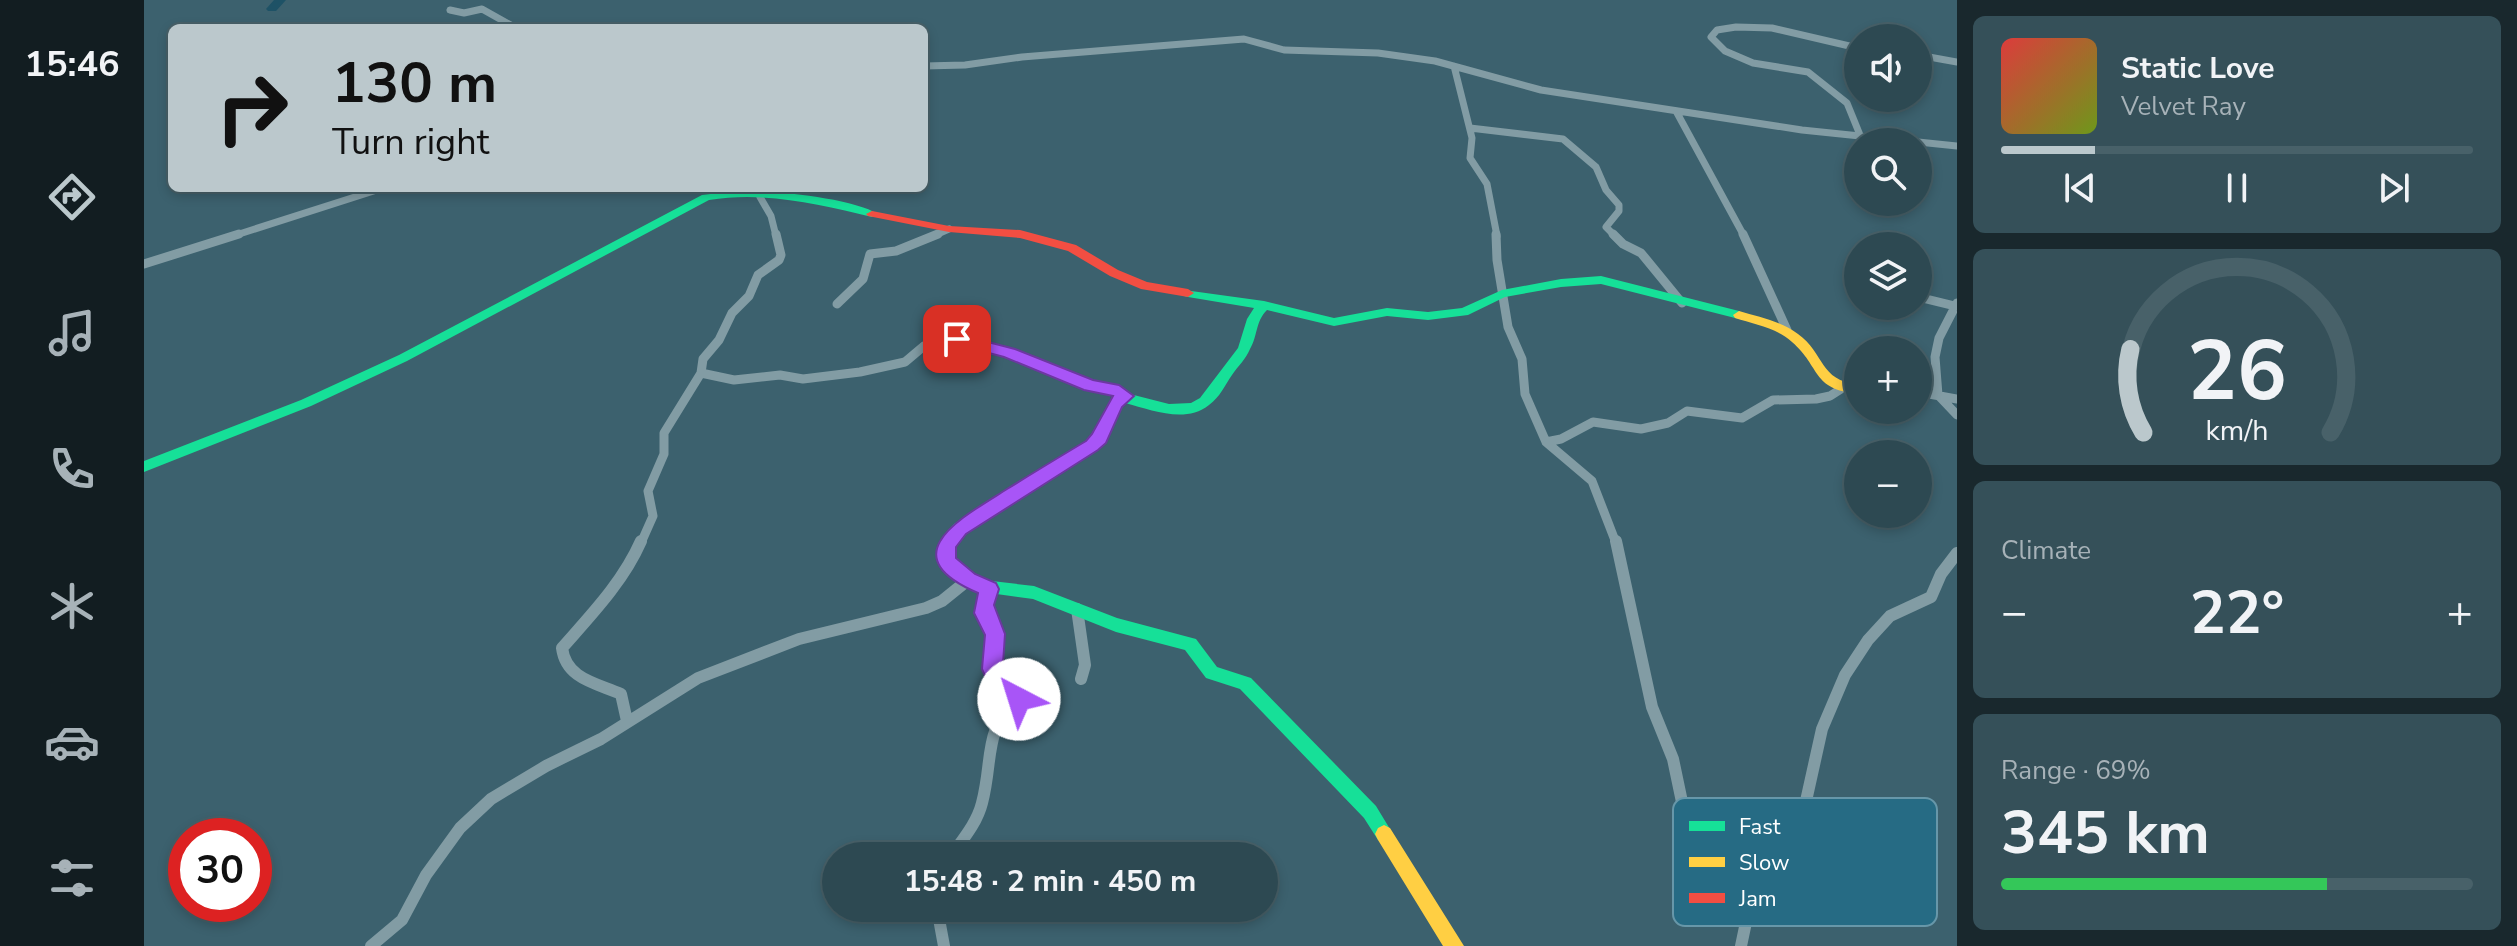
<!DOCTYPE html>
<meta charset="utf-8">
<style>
body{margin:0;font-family:"Nunito Sans",sans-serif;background:#355059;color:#f1f3f6;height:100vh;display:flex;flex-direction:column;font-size:30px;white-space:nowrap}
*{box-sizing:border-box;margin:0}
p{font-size:26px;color:#a7b2b8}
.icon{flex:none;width:44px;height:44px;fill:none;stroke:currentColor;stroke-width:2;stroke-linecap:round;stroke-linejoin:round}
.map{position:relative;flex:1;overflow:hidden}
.details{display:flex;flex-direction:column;gap:16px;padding:16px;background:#19282d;width:560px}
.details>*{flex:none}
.top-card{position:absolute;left:24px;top:24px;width:760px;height:168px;border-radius:12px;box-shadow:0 4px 12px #0003,0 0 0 2px #486169;background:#bbc8cc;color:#111;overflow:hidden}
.tools{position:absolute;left:1700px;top:24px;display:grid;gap:16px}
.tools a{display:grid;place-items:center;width:88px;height:88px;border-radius:50%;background:#2d4952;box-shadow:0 4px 12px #0003,0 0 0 2px #486169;font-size:40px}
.speed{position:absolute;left:24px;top:818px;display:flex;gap:16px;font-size:40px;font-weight:700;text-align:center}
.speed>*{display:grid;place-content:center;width:104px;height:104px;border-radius:50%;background:#2d4952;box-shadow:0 4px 12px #0003,0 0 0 2px #486169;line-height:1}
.speed .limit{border:12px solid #d22;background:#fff;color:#111}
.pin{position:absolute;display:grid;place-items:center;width:68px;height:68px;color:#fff;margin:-34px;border-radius:16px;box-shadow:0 4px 12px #0006}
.me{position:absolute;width:88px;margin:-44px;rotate:320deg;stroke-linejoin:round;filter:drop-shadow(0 0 6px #0008)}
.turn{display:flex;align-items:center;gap:28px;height:168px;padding:0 32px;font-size:36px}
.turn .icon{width:104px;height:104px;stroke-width:2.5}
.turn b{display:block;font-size:56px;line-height:68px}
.big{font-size:60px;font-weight:700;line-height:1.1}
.details .card{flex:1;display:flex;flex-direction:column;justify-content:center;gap:12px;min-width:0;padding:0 28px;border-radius:12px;background:#355059}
.details .dial{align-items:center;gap:0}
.dial svg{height:208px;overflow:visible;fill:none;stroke:#486169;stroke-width:7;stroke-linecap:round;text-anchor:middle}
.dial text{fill:#f1f3f6;stroke:none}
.song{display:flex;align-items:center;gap:24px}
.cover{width:96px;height:96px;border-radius:12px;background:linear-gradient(135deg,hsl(0 70% 55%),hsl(80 70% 35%))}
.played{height:8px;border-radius:4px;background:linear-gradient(90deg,#bbc8cc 20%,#486169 20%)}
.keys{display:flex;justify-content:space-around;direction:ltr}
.heat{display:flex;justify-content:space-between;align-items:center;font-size:44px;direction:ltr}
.charge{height:12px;border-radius:6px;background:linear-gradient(90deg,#34c759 69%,#486169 0)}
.trip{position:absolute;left:678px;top:842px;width:456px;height:80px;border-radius:40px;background:#2d4952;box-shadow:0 4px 12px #0003,0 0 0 2px #486169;font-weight:700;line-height:80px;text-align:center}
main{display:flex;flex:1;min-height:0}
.dock{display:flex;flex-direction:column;width:144px;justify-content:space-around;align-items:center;background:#121d21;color:#a7b2b8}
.dock .icon{width:56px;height:56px}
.dock .active{color:#bbc8cc}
.dock b{font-size:36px;color:#f1f3f6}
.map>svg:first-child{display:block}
</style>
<main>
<nav class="dock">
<b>15:46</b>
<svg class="icon active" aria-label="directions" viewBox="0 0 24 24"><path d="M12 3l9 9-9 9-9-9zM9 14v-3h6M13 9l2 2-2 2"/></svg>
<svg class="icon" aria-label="music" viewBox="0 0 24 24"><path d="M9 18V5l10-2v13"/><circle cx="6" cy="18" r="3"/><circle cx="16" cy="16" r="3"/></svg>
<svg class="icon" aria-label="phone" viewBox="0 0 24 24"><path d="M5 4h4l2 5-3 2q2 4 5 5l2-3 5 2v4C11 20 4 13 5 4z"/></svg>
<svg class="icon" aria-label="climate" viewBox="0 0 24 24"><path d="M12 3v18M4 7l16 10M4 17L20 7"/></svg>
<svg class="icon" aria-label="car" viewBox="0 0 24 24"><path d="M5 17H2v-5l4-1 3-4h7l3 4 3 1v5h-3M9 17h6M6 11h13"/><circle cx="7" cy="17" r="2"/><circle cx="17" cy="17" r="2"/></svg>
<svg class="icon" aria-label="filters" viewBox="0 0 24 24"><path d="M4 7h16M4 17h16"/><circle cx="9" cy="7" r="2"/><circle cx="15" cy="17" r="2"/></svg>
</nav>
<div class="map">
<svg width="1813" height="946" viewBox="0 0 1813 946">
<rect width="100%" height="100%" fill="#3c616e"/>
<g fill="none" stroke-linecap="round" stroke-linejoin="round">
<!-- river -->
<path fill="#1e5266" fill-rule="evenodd" d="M130,0H142L132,11H124L122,9Z"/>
<!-- street-far2 -->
<path stroke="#829ca4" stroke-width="7" d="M306,10L320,13L338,9L372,28
M1714,48L1628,28L1592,27L1573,30L1567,37L1581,51L1609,63L1664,72L1703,103L1716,135
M1774,55L1813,62
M780,66L821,65L878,57L1100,39L1140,50L1234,53L1291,61L1397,90L1658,130L1813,146
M1310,66L1328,138L1326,158L1343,184L1353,236
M1532,111L1600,236
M1326,128L1419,139L1452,167L1462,190L1475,205V211L1462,227L1471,236
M616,197L627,216L632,236
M89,236L239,188
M789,236L805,229"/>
<!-- street-far1 -->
<path stroke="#829ca4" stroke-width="9" d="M1352,234L1353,260L1364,327L1378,359L1381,394L1402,442L1448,481L1472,543
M1469,234L1479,244L1497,253L1538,303
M1599,234L1643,330
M0,264L95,234
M1774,297L1811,306
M1813,303L1795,338L1791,357L1794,395L1813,415
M693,304L719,279L726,254L752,251L794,234
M557,373L590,380L636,375L659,379L716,372L761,362L780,346L804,337L865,353L946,386L969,389L982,396
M1774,392L1813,399
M1402,442L1417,439L1449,422L1497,429L1524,423L1543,411L1598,418L1629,400L1672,399L1686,396L1697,389
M497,543L509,516L504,491L520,454V433L557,373L559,359L575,340L588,313L605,296L614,275L635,260L637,255L632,234"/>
<!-- street -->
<path stroke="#829ca4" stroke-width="12" d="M1472,541L1508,707L1529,759L1555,883L1565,894L1605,908
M933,609L941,665L937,679
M483,721L477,694C452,683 422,679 418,648C447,615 479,582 497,541
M807,856C819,839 833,823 838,803C850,757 838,731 876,695L870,680L848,669L851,639L842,610L845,589
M793,908L800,946
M227,946L258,920L282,875L316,828L347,799L402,766L457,739L554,678L655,639L782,608L798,601L824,580
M1597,946L1605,908L1619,882L1654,837L1678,729L1701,675L1724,640L1746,616L1787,597L1797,574L1813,553"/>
<!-- fast -->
<path fill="#16e098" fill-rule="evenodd" d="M601,190C632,191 709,198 734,214L728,217C675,204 620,191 565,200L263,361L167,406L0,472V461L157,400L255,355L558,195Z
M1457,276L1595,311L1601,315L1595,319L1457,284L1417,287L1361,297L1324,315L1284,320L1243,316L1190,326L1123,310C1111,322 1114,336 1106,349C1102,359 1094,366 1088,375C1081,385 1076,397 1065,405C1041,424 1008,410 981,403L953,449L814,537L809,556L818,567L839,580L890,586L973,618L1052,639L1073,667L1107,678L1232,806L1249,834L1246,840L1240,843L1234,840L1220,818L1096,689L1062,678L1041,650L972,632L889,599L831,591L808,575L794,557L801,534L810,524L943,441L973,394L978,392L1025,404L1047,403L1056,398L1094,348L1103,319L1110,308L1044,297L1040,296V290L1120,301L1190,318L1243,308L1284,312L1318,308L1358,290L1417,279Z"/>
<!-- slow -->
<path fill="#ffcf43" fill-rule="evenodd" d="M1595,311C1615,317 1637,321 1654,334C1681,353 1675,381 1714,384V394C1667,389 1677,367 1648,342C1633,328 1610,324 1591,318L1589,315Z
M1240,825L1246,828L1320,946H1299L1234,840L1231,834L1234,828Z"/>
<!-- jam -->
<path fill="#f24e42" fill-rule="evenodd" d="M728,211L805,226L876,230L932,245L974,270L1003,282L1044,289L1050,293L1044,297L997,289L966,276L924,251L876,238L805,232L724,216L722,214Z"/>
</g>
<!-- route -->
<path fill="#a855f7" stroke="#6d37a1" stroke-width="2" d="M813,334L871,349L949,380L975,385L990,396L978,407L962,443L954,450L822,534L812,547V558L831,574L852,583L855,589L850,605L861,634L859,664L878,673L887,689L883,706L875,709L867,706L862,687L841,676L838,669L841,635L830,613L834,593C745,555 819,517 863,489C889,473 915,457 942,441L948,434L969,396L940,390L860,357L807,343V335Z"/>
<!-- legend -->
<rect x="1529" y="798" width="264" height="128" rx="12" fill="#266b84" stroke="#6797a9" stroke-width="2"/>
<rect x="1545" y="821" width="36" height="10" fill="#16e098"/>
<rect x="1545" y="857" width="36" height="10" fill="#ffcf43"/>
<rect x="1545" y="893" width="36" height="10" fill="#f24e42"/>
<g font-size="22" fill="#fff">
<text x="1595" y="834">Fast</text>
<text x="1595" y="870">Slow</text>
<text x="1595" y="906">Jam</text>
</g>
</svg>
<div class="tools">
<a><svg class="icon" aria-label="sound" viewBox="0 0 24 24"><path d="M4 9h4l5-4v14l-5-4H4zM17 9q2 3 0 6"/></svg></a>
<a><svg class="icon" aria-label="search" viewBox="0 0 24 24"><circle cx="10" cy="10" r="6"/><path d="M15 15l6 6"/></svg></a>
<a><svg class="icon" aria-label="layers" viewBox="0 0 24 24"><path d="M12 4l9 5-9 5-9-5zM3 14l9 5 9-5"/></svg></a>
<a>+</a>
<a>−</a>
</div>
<div class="speed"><div class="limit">30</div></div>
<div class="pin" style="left:813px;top:339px;background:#d93025"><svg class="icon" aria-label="arrive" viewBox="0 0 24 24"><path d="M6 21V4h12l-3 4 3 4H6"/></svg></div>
<svg class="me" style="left:875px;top:699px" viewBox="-20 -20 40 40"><circle r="19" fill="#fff"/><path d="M0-13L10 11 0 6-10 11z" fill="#a855f7"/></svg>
<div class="trip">15:48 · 2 min · 450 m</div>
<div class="top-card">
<div class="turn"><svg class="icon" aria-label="right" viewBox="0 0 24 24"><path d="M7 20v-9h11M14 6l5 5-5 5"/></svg><div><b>130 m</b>Turn right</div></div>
</div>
</div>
<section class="details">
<div class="card">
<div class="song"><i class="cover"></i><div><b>Static Love</b><p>Velvet Ray</p></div></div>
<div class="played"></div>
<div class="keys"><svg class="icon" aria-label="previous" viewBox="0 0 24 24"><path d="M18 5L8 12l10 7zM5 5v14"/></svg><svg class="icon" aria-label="pause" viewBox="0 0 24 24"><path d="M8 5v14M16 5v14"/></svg><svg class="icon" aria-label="next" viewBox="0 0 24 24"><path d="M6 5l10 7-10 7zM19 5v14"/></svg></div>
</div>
<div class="card dial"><svg viewBox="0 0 100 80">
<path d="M14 69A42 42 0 1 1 86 69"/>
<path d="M14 69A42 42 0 0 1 9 37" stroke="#bbc8cc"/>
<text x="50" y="56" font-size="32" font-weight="700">26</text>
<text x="50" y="72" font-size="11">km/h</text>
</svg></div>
<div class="card"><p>Climate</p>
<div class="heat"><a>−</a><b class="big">22°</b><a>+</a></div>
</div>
<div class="card"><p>Range · 69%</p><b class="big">345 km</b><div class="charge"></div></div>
</section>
</main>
